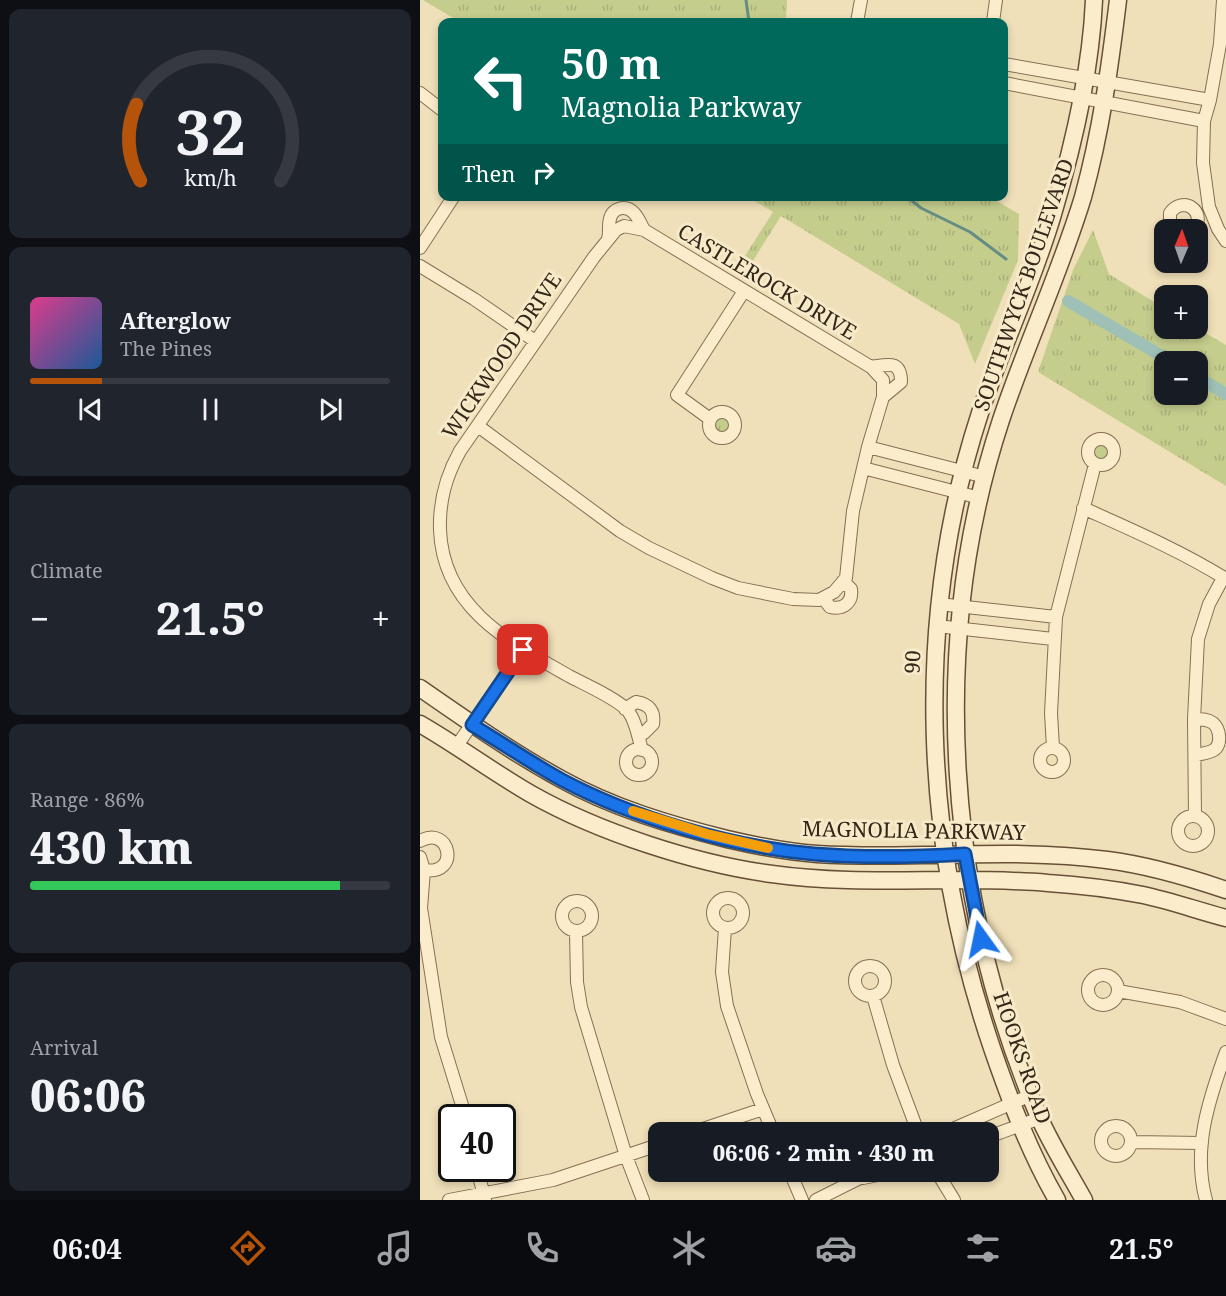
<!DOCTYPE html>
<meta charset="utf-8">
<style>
body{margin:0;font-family:"Noto Serif",serif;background:#20242c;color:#f1f3f6;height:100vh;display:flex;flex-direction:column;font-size:22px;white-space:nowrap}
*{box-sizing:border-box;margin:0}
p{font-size:20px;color:#9ea1a6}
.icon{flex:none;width:33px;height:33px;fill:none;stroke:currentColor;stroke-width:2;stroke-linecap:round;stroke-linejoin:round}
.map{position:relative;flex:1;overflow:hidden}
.drawer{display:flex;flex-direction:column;gap:9px;padding:9px;background:#0d0f14;width:420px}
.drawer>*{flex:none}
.guide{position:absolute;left:18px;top:18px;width:570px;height:183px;border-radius:12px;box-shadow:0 3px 9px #0003;background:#00695c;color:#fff;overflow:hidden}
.needle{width:39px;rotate:2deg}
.fabs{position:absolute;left:734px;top:219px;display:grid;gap:12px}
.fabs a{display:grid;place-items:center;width:54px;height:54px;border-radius:12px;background:#171b24;box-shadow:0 3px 9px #0003;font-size:30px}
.speed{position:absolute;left:18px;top:1104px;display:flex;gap:12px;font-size:30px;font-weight:700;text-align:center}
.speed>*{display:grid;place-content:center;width:78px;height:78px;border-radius:50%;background:#171b24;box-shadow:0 3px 9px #0003;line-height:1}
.speed .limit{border:3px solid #111;border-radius:9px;background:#fff;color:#111}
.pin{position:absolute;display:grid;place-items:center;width:51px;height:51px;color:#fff;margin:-26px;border-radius:12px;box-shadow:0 3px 9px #0006}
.me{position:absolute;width:66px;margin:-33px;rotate:348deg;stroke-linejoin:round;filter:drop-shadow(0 0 4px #0008)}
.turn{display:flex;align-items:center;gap:21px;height:126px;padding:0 24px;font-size:27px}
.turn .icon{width:78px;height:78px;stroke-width:2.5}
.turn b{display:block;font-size:42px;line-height:51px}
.then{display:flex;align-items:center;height:57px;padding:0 24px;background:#0003;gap:12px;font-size:22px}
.big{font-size:45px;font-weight:800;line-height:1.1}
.drawer .tile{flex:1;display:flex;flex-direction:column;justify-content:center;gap:9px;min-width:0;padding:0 21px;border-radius:12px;background:#20242c}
.drawer .dial{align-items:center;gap:0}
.dial svg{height:156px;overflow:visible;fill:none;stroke:#363941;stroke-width:7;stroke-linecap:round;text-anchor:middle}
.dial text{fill:#f1f3f6;stroke:none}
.song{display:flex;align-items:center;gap:18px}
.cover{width:72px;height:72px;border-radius:9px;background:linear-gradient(135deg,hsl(330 70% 55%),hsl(210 70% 35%))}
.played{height:6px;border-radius:3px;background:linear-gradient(90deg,#b45309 20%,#363941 20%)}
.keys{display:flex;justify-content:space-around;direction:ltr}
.heat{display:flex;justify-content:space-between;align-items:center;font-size:33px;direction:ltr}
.charge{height:9px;border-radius:4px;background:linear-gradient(90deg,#34c759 86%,#363941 0)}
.trip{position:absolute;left:228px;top:1122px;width:351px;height:60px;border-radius:12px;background:#171b24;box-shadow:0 3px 9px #0003;font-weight:800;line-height:60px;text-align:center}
.tabs{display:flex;height:96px;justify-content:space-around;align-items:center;background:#090b0e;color:#9ea1a6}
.tabs .icon{width:42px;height:42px}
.tabs .active{color:#b45309}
.tabs b{font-size:27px;color:#f1f3f6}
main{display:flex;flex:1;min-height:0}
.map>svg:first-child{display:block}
</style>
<main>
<section class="drawer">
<div class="tile dial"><svg viewBox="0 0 100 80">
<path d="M14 69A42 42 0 1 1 86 69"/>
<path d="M14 69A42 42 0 0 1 12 30" stroke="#b45309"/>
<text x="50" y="56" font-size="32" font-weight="700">32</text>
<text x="50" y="72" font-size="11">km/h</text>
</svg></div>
<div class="tile">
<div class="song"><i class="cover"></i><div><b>Afterglow</b><p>The Pines</p></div></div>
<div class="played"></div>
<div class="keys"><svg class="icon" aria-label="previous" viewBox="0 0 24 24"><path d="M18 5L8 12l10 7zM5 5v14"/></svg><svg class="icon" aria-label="pause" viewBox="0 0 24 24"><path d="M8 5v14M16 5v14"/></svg><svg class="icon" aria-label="next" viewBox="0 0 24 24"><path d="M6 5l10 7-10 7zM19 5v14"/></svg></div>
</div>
<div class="tile"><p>Climate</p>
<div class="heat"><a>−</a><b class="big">21.5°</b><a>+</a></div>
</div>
<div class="tile"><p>Range · 86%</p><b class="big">430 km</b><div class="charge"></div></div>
<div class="tile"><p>Arrival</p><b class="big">06:06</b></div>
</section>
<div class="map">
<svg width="806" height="1200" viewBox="0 0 806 1200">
<defs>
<pattern id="grass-tufts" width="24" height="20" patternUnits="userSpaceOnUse" patternTransform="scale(1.5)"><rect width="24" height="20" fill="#c5cd8d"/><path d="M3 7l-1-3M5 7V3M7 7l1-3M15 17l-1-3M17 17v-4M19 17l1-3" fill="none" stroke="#aab079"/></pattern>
</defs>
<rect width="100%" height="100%" fill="#f0e0b9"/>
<!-- grass -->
<path fill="url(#grass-tufts)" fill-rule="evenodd" d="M3,0H367L366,22H40Z
M328,197H570L599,214L598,260L555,364L539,324L361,216L324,275L316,270L353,212Z
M673,230L689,274L744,308V328H777L806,345V486L618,372L653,270ZM744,362H777V394H744Z
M290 426a14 14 0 1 1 28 0a14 14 0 1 1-28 0Z
M669 456a13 13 0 1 1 26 0a13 13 0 1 1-26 0Z"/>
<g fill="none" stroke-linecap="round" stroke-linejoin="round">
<!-- stream -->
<path stroke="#668d84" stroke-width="3" d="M326,0L329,22
M486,196L501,208L550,232L586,259"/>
<!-- canal -->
<path stroke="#9ec0b6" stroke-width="12" d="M648,301L752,362
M777,377L806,394"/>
<defs>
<path id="street" d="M803,0L800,44L790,100L784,121L783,163L789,207L798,229L806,241
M437,22L441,0
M573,22L576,0
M584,64L790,100
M584,83L784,121
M0,93L22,110
M754,230L750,225V213C763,195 787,211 774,230
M188,239C190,232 188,225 190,219C192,208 206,204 214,213C218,217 221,224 224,230
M0,248L34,196
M0,266L54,299L115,341
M451,367C467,365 481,359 481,382L463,397
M289 425a13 13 0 1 1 26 0a13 13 0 1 1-26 0Z
M290,419L257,395L324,291
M58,426L200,531L229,548L292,578L318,588L373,599L399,600L414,592L426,578L433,511L448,447L463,397V380L451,367L224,230L204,226L196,230L174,257L40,451C26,476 19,500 20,530C23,608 89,642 149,676C164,684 198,699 208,711C216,721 218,737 222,750
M668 452a13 13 0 1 1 26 0a13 13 0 1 1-26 0Z
M448,447L565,477
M443,468L560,498
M663,508C712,530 761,551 806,579
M403,598L410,607C423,610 433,603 431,589L423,581
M519,604L636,617
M517,626L633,639
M205,709L216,702C229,704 235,711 233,724L224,733L218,735
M774,719C781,719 787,719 793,723C800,729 802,744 794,750C789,753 781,754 775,755
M36,747L103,650
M620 760a12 12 0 1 1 24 0a12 12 0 1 1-24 0Z
M633,748L631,713L636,617L675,464
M206 762a13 13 0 1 1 26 0a13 13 0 1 1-26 0Z
M758 831a15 15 0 1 1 30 0a15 15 0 1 1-30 0Z
M775,816L774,719L778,639L789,604L803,578
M0,841C30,824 41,876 4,870
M0,857L4,870L1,908L21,1037L46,1118
M293 913a15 15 0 1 1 30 0a15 15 0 1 1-30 0Z
M142 916a15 15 0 1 1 30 0a15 15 0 1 1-30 0Z
M305,928L302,972L307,1006L337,1094L353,1132
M156,932L157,982L161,1007L206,1156L223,1200
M435 981a15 15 0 1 1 30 0a15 15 0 1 1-30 0Z
M668 990a15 15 0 1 1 30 0a15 15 0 1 1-30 0Z
M698,991L760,1002L806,1019
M453,996L473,1065L498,1132
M681 1141a15 15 0 1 1 30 0a15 15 0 1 1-30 0Z
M274,1132L343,1109
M526,1132L611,1095
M568,1137L620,1118
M711,1142L782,1143
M57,1168L65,1200
M370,1172L382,1200
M517,1172L534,1200
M443,1178L473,1172
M29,1200L133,1180L238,1145
M396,1200L452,1172
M786,1200C772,1149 789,1099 806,1052"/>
<path id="secondary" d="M0,688C46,720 92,752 141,779C193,808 251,825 307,839C337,846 367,852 397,854C494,860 591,847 687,860C727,865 768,877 806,890
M0,724C38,746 73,772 111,794C178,832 276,864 352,874C443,887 536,875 628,883C659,885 692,889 723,895C751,901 779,911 806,918
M637,1200C610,1153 591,1103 573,1051C503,846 492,621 560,413C582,346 613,282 633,214C653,147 671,70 674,0
M664,1200C649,1173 632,1146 619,1117C527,902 507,644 581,420C606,345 640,273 663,197C681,132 690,66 698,0"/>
</defs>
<!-- street casing -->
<use href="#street" stroke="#866f53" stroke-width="14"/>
<!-- secondary casing -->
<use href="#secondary" stroke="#685037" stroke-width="19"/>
<!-- street -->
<use href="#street" stroke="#fbedcc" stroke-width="12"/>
<!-- secondary -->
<use href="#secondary" stroke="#fbedcc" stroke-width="16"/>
</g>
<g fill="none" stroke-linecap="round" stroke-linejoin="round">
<defs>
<path id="route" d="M103,650L52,725C82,743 111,763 142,780C213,818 313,847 394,854C444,858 495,857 545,854L561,939"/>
</defs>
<!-- route casing -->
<use href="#route" stroke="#114b97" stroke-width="15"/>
<!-- route -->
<use href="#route" stroke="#1a73e8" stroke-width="10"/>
<!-- slow -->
<path stroke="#f59e0b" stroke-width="10" d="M213,811L287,834L348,848"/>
</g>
<g text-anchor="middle" stroke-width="6" stroke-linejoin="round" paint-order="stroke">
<!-- street labels -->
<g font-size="21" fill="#342719" stroke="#f7eac9">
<text transform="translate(347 282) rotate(31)" y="7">CASTLEROCK DRIVE</text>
<text transform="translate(604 285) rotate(-71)" y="7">SOUTHWYCK BOULEVARD</text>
<text transform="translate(82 356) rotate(-56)" y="7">WICKWOOD DRIVE</text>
<text transform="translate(493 662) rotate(-88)" y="7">90</text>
<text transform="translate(494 831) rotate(1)" y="7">MAGNOLIA PARKWAY</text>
<text transform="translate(602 1058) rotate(71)" y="7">HOOKS ROAD</text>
</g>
</g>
</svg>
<div class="fabs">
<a><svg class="needle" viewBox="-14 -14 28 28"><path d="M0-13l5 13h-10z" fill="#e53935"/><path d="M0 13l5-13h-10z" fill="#9ea1a6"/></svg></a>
<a>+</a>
<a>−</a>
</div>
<div class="speed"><div class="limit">40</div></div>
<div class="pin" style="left:103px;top:650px;background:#d93025"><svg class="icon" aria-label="arrive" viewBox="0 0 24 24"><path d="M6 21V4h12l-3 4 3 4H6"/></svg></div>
<svg class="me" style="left:561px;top:939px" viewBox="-20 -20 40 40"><path d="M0-17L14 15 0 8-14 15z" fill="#1a73e8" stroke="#fff" stroke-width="4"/></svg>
<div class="trip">06:06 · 2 min · 430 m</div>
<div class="guide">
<div class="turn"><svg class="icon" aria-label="left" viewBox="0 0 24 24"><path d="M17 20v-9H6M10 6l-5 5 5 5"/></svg><div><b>50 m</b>Magnolia Parkway</div></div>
<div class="then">Then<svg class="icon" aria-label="right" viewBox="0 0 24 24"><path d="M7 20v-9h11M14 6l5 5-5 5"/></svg></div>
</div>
</div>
</main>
<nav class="tabs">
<b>06:04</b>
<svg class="icon active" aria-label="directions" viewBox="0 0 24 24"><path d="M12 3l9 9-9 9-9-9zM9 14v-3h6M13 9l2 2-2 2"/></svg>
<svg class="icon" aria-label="music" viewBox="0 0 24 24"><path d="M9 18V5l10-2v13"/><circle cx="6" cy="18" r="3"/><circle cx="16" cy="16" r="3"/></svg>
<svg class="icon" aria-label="phone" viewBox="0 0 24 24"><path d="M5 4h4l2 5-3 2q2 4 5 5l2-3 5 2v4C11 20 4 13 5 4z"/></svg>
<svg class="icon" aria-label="climate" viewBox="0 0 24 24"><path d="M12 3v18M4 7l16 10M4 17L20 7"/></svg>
<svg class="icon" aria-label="car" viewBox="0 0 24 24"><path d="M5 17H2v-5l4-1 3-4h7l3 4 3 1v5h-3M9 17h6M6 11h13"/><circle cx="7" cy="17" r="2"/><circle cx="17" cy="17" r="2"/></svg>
<svg class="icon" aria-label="filters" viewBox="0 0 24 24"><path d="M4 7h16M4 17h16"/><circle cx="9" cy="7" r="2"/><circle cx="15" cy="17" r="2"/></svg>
<b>21.5°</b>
</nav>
